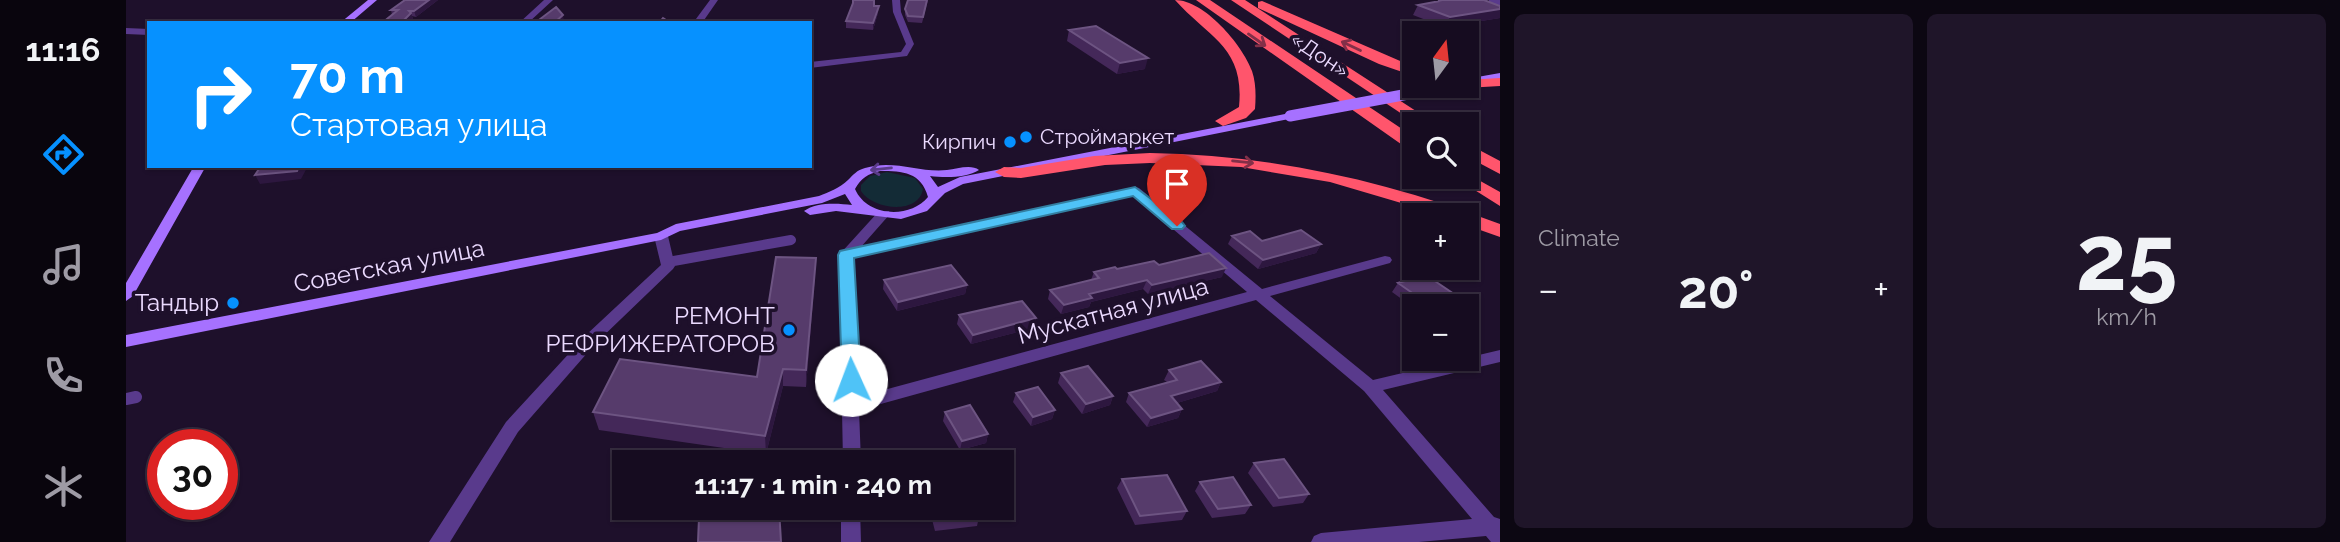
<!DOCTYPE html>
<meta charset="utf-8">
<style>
body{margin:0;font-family:Raleway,sans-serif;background:#1f1529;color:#f1f3f6;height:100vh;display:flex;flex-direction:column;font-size:26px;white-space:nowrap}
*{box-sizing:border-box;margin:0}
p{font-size:23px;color:#9e9ba5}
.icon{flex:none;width:38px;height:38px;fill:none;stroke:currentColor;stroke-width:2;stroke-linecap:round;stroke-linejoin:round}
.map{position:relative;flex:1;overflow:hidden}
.drawer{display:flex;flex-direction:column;gap:14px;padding:14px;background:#0c0712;width:840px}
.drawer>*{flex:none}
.guide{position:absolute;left:21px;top:21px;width:665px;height:147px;border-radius:0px;box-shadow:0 2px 5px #0004,0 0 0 2px #352c3e;background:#0691ff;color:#fff;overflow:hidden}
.needle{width:46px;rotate:15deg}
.tools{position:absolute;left:1276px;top:21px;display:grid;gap:14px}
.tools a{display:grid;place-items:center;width:77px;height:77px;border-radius:0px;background:#160c20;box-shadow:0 2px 5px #0004,0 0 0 2px #352c3e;font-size:35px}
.speed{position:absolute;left:21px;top:429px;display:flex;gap:14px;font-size:35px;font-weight:700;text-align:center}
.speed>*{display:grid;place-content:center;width:91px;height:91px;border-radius:50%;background:#160c20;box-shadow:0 2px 5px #0004,0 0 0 2px #352c3e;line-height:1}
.speed .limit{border:10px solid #d22;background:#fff;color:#111}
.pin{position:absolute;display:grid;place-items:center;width:60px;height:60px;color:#fff;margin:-72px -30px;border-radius:50% 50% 50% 0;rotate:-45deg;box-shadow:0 0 7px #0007}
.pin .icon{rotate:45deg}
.me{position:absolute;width:77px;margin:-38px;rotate:358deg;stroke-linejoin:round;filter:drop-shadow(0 0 5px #0008)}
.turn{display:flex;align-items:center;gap:24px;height:147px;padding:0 28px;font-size:32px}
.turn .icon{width:91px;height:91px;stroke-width:2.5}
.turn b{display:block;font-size:49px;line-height:60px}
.big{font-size:52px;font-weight:700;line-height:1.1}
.drawer .widget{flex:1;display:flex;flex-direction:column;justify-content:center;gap:10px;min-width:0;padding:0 24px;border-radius:10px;background:#1f1529}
.drawer .dial{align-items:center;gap:0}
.dial b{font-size:91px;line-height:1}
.heat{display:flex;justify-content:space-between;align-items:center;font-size:38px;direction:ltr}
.drawer .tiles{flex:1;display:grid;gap:14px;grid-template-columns:repeat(2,1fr)}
.trip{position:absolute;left:486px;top:450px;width:402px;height:70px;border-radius:0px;background:#160c20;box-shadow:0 2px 5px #0004,0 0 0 2px #352c3e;font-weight:700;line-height:70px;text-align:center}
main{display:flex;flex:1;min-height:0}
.tab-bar{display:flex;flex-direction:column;width:126px;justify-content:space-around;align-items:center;background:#09050d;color:#9e9ba5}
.tab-bar .icon{width:49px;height:49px}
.tab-bar .current{color:#0691ff}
.tab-bar b{font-size:32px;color:#f1f3f6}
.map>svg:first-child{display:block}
</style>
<main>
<nav class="tab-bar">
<b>11:16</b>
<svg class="icon current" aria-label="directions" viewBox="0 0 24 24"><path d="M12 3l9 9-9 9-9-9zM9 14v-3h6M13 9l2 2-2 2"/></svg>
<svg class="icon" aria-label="music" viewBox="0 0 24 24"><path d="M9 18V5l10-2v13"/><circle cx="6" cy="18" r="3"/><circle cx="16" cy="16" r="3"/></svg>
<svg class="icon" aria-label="phone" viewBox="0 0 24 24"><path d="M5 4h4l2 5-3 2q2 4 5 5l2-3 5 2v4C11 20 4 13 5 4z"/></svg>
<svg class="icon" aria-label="climate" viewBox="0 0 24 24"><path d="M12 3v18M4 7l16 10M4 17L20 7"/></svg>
</nav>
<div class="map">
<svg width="1374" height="542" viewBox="0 0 1374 542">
<rect width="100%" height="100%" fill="#1e102b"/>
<!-- green -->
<path fill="#132b36" d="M761,172L789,178L797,189C792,216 746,209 735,191V185L744,176Z"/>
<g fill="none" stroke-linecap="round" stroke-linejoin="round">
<!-- lane-far2 -->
<path stroke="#593a8c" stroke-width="6" d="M1366,0L1374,3"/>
<!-- lane-far1 -->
<path stroke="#593a8c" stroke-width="10" d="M542,262L665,240"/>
<!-- lane -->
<path stroke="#593a8c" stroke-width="12" d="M0,399L10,397"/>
<!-- street -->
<path fill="#593a8c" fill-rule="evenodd" d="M418,0H427L402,23H393Z
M584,0H592L576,23H567Z
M766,0H774L775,12L788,44L781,56L684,68V62L775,52L780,44L767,12Z
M0,28L23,29V35L0,34Z
M1009,187L1013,188L1136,289L1259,256L1264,257L1266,260L1264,263L1144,296L1247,380L1374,350V362L1257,390L1368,517L1374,519V542H1365L1360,536L1293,542H1185L1188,536L1195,533L1346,519L1238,391L1130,300L733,410L735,462H717L713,255L753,211H763L764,214L734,248ZM1007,195L1121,292L732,397L727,258Z
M535,232L542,236L549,266L547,269L470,343L392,432L324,542H303L380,422L460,335L535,265L528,236Z
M715,508H734L735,542H715Z"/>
<!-- secondary -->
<path fill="#a671ff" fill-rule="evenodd" d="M242,0H251L224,23H214Z
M1374,73V79L1340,85V79Z
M1310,86H1329L1294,95L1289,92Z
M1164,113L1168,114V118L837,184L819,193L801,211L775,219L710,211L684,215L678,211C690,202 711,203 726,205L719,194L696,203L554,231L535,240L0,347V335L531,233L550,224L693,196C703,192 714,188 722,180C727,175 731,170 739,168C768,159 793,173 821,170C831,169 845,164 853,170C841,178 819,178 804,176L812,187L834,177ZM754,171C777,171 795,172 802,197C784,219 741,217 729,189C735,178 742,174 754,171Z
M68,166H80L7,296L0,301V283Z"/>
<!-- highway -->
<path fill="#ff556c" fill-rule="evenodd" d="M1049,0C1078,0 1116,44 1126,71C1130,83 1130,96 1129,109L1120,118L1097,126L1089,121L1113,107C1119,47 1083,38 1049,0Z
M1070,0H1084L1288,137V150L1282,149Z
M1105,0H1119L1310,124H1291Z
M1136,1L1288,67V76L1253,64L1132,8V2Z
M1374,78V86L1340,88L1334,86H1340V80Z
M1340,143L1374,161V174L1340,156Z
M1024,153C1147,155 1261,181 1374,224V237L1340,225V215H1316L1204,182L1115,167L1024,163L979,165L895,178L878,177L869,172L878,167L895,168L968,156Z
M1340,173L1374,192V206L1328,177H1340Z"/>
<!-- secondary-bridge-far1 -->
<path stroke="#a671ff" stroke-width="9" d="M1283,94L1294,92"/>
<!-- secondary-bridge -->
<path stroke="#a671ff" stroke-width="11" d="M1164,116L1293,92"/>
</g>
<!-- wall -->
<path fill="#442859" d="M279,0H312L290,17L286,16L287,19L266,15L265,10Z
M802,0L796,23L782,22L779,15V9Z
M1312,1L1374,6V18L1318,27L1287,15L1292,5L1311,2Z
M752,13L747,30L720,28V21Z
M943,30L1019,69L991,74L941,41Z
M1106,236L1136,241L1195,244L1190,253L1132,269L1102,244Z
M1033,265L1096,277L1022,294L1017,289L965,302L963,307L935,314L922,299L924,290L965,280L968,272Z
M689,275L680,387L657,386L640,454L473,430L467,412L631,377Z
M758,280L841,285L839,294L771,311L757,289Z
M1272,283L1350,309L1343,318L1340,306H1288V308L1266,292Z
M833,315L910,318L908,328L845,344L831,324Z
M1043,370L1095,382L1091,391L1051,403L1056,409L1052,418L1021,427L1000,402L1003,393L1041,382L1038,380Z
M935,373L987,396L984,405L956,414L932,383Z
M890,393L929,410L926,419L905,426L887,402Z
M819,412L862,434L860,443L834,450L817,421Z
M1128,463L1183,494L1177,503L1147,507L1122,473Z
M996,479L1061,511L1056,520L1009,525L991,488Z
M1074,482L1125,505L1119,514L1086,518L1069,491Z
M803,508H850L853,517L851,526L809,531Z"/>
<!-- shaded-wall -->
<path fill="#2d173f" d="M303,0H312L290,17L288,11Z
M753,6L752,13L747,30V23Z
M1374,9V18L1318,27L1324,17Z
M285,13L287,19L283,23H275Z
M437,15L438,22L437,23H428Z
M1022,58L1019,69L991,74L994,63Z
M173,166H182L175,179L134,184L129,175Z
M1195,244L1190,253L1132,269L1137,260Z
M690,258L689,275L680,387V370Z
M1100,268L1096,277L1022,294L1026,285Z
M1021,280L1017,289L965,302L963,307L935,314L938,305L963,294Z
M841,285L839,294L771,311L772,302Z
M1350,309L1343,318L1340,319V312Z
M910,318L908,328L845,344L847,335Z
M657,369V386L640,454L639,436Z
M1095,382L1091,391L1041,406L1045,396Z
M987,396L984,405L956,414L960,404Z
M1056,409L1052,418L1021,427L1025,418Z
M929,410L926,419L905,426L907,417Z
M862,434L860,443L834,450L836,441Z"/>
<!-- building -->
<path fill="#563b6b" stroke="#6d5482" stroke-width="2" d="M279,0H303L288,11H283L285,13L275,23H256L272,10H265Z
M727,0H748V6H753L747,23L720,21L727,3Z
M782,0H801L797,17L782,16L779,9Z
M1316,0H1358L1374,6V9L1324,17L1292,5L1314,1H1312Z
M430,7L437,15L428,23H409Z
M537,18L543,22V23H533Z
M970,26L1022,58L994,63L943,30Z
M135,166H173L171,171L129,175Z
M1175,230L1195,244L1137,260L1106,236L1124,231L1136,241Z
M1083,253L1100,268L1026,285L1021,280L963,294L966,298L938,305L924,290L973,278L968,272L989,267L991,269L1028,261L1033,265Z
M650,257L690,258L680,370L657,369L639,436L467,412L494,359L631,377Z
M825,265L841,285L772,302L758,280Z
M1300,275L1350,309L1340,312V306H1305L1272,283Z
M896,301L910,318L847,335L833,315Z
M1075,361L1095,382L1045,396L1056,409L1025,418L1003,393L1051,380L1043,370Z
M962,366L987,396L960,404L935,373Z
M912,387L929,410L907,417L890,393Z
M844,405L862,434L836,441L819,412Z
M1158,459L1183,494L1153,498L1128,463Z
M1041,475L1061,511L1014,516L996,479Z
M1107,477L1125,505L1092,509L1074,482Z
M640,508H653L655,542H572L573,518L624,514L623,509Z
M807,508H850L853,517L811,521Z"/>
<!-- one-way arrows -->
<defs><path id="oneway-shaft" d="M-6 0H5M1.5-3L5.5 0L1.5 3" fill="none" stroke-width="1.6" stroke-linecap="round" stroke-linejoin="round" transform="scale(1.75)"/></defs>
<g stroke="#832f48">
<use href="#oneway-shaft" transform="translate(1131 40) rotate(35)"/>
<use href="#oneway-shaft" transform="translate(1225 46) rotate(-155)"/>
<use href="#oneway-shaft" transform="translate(1117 162) rotate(6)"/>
</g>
<use stroke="#5b3c8a" href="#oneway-shaft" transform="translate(755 169) rotate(174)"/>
<!-- route -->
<path fill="#4fc3f7" stroke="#337fa1" stroke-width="2" d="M1009,187L1056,222L1059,226L1056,229H1046L1007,196L728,258L735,380L732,385H719L716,380L712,255L714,251Z"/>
<!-- markers -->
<g fill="#0691ff" stroke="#1e102b" stroke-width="2.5">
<circle cx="900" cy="137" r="7"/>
<circle cx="884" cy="142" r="7"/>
<circle cx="107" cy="303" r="7"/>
<circle cx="663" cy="330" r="7"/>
</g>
<g text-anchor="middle" stroke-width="7" stroke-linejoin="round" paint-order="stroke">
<!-- far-street labels -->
<g font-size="21" fill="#ebdaff" stroke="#1e102b">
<text transform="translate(1194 55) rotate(34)" y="7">«Дон»</text>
</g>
<!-- far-poi labels -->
<g font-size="21" fill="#ebdaff" stroke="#1e102b" text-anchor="start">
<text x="914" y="144">Строймаркет</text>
<text x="870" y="149" text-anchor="end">Кирпич</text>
</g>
<!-- street labels -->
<g font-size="24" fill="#ebdaff" stroke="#1e102b">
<text transform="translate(263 266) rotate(-11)" y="8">Советская улица</text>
<text transform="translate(987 311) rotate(-15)" y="8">Мускатная улица</text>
</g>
<!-- poi labels -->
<g font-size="24" fill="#ebdaff" stroke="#1e102b" text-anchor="end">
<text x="93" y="311">Тандыр</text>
<text x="649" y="324">РЕМОНТ<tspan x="649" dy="28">РЕФРИЖЕРАТОРОВ</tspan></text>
</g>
</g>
</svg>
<div class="tools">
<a><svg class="needle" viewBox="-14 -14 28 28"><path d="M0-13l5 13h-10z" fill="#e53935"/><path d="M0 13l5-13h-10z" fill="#9e9ba5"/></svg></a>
<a><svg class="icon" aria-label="search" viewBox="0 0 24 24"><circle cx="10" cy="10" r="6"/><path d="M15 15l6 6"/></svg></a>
<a>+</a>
<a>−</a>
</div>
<div class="speed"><div class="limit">30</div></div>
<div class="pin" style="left:1051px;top:226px;background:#d93025"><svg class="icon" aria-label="arrive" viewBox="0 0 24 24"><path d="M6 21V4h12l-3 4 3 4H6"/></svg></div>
<svg class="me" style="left:725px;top:380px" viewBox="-20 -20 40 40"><circle r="19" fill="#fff"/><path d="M0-13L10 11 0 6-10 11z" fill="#4fc3f7"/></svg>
<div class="trip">11:17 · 1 min · 240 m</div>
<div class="guide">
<div class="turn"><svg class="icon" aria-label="right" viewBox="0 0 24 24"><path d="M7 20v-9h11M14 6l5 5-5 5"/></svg><div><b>70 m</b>Стартовая улица</div></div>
</div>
</div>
<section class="drawer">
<div class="tiles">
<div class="widget"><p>Climate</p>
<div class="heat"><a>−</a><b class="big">20°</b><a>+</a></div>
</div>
<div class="widget dial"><b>25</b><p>km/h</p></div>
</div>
</section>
</main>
